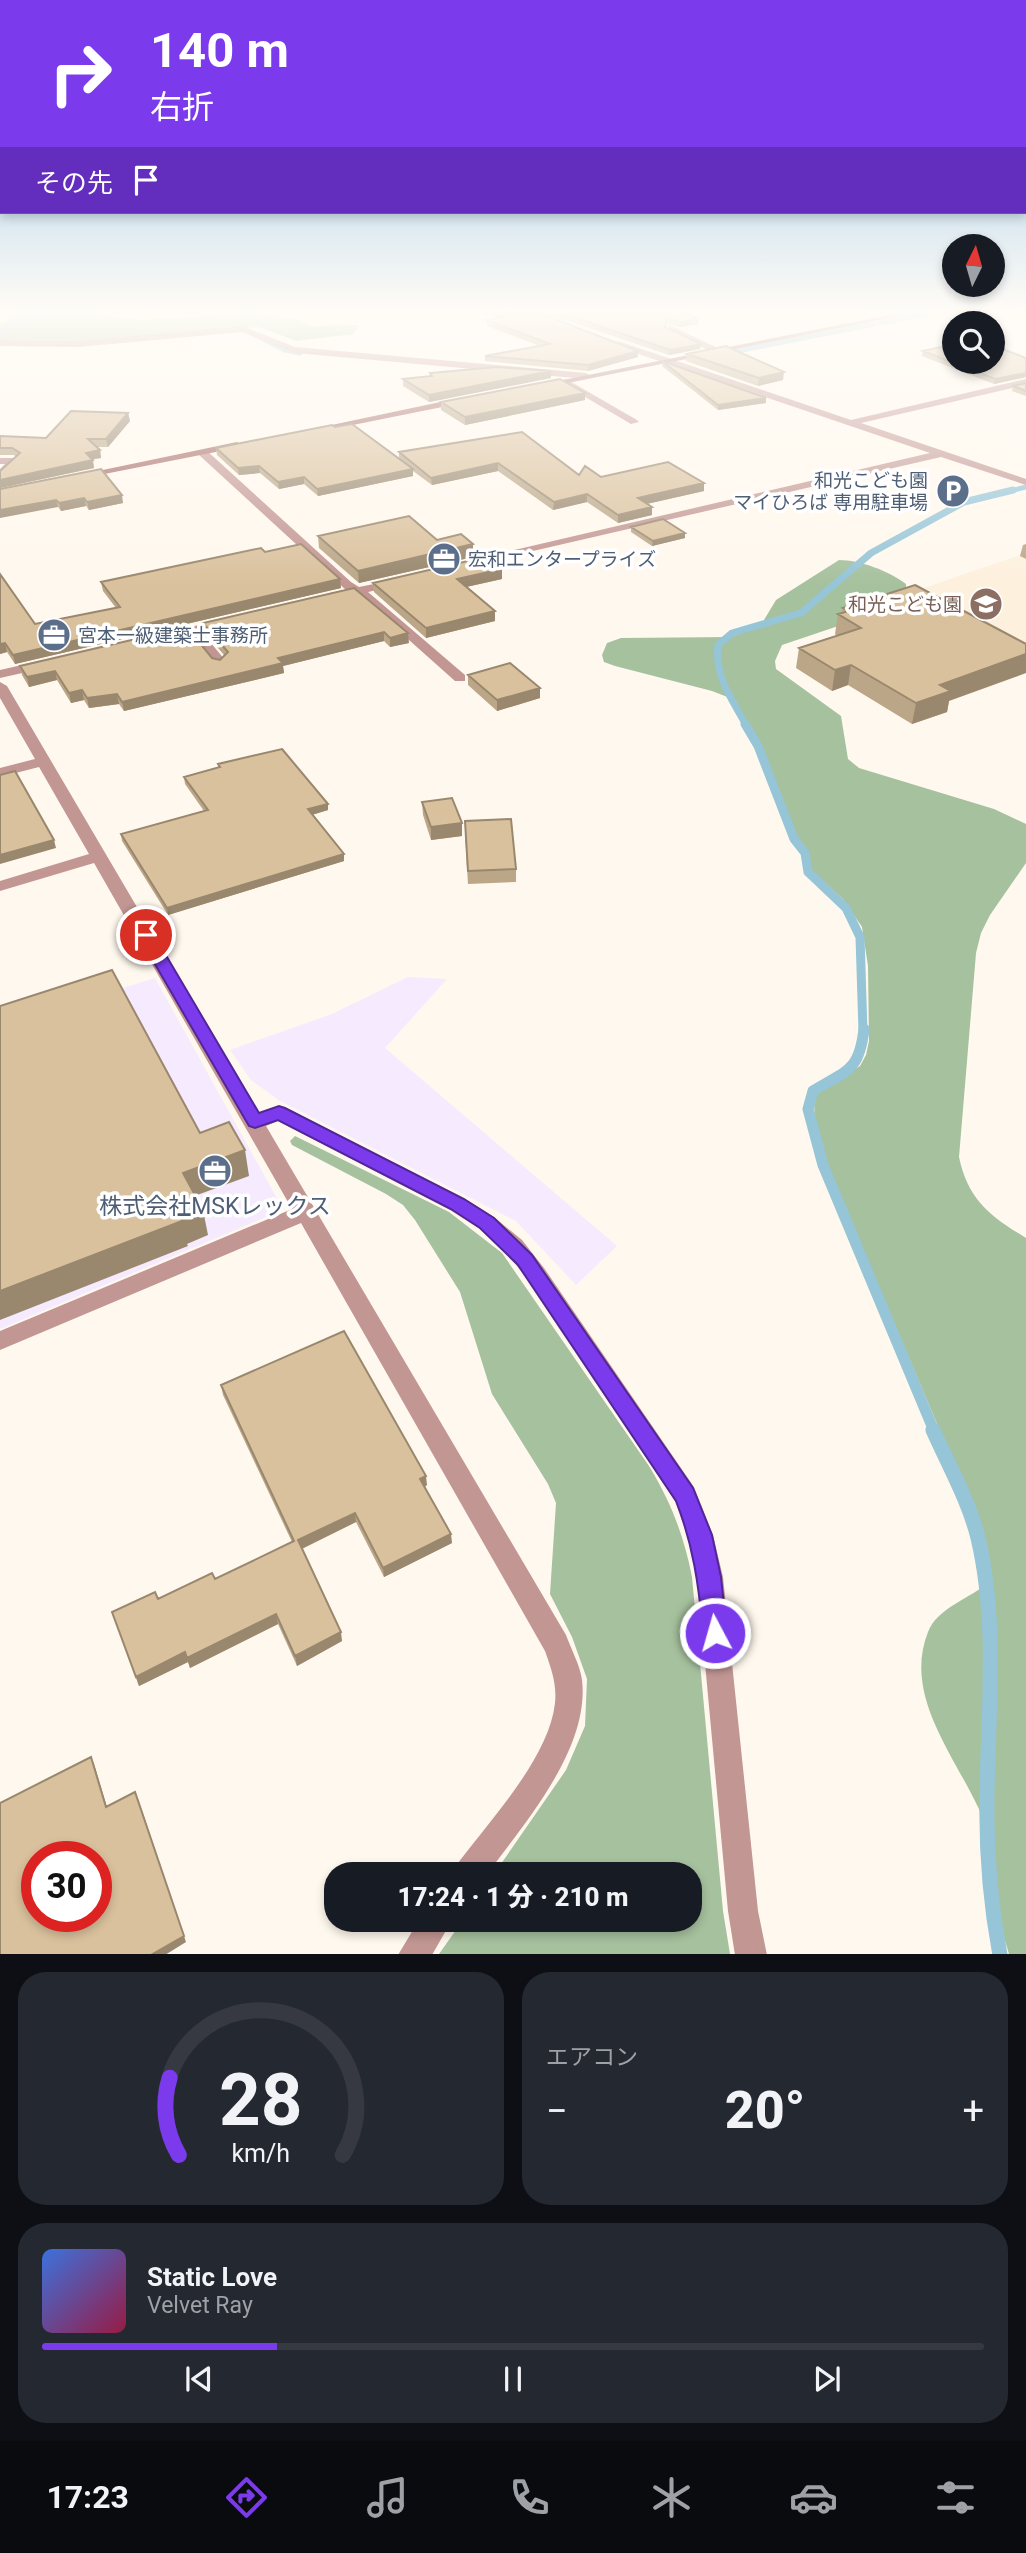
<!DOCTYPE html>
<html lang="ja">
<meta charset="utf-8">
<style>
body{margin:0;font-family:Roboto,"Noto Sans JP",sans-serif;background:#242831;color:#f1f3f6;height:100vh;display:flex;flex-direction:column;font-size:26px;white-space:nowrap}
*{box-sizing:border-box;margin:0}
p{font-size:23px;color:#9ea1a6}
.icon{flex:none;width:38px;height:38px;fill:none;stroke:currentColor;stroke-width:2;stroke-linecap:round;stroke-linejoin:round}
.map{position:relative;height:1954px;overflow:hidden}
.side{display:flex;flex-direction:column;gap:18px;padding:18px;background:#0d0f14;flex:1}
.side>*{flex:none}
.banner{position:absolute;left:0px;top:0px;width:1027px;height:214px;box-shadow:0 4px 10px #0003;background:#7c3aed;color:#fff;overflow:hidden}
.needle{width:46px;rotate:5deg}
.buttons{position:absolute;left:942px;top:234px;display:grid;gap:14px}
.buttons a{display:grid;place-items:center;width:63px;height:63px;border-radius:50%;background:#171b24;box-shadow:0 4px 10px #0003;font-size:35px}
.speed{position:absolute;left:21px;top:1841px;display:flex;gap:14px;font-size:35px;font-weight:700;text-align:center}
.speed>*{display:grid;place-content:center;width:91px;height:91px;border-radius:50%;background:#171b24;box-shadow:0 4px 10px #0003;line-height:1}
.speed .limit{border:10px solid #d22;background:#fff;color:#111}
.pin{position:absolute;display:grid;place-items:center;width:60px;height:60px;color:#fff;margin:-30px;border:4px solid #fff;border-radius:50%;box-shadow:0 2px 7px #0007}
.me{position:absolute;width:77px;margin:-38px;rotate:354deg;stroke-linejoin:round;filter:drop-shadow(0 0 5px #0008)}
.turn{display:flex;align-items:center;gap:24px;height:147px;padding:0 35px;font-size:32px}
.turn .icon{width:91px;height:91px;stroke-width:2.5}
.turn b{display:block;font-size:49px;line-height:60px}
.then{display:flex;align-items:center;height:66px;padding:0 35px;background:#0003;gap:14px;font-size:26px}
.big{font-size:52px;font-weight:800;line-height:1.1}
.side .card{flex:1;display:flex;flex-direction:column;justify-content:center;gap:10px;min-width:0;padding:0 24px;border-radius:28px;background:#242831}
.side .dial{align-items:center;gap:0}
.dial svg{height:182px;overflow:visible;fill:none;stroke:#363941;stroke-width:7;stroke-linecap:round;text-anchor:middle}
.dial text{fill:#f1f3f6;stroke:none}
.song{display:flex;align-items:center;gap:21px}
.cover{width:84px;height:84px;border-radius:10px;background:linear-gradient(135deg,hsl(220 70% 55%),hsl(340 70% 35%))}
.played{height:7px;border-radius:4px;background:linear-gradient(90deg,#7c3aed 25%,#363941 25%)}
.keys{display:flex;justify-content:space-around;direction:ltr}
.heat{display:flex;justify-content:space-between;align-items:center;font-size:38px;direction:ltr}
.side .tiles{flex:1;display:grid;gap:18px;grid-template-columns:1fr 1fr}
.card:last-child{grid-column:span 2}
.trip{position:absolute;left:324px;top:1862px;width:378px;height:70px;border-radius:28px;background:#171b24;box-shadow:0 4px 10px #0003;font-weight:800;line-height:70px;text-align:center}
.tab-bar{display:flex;height:112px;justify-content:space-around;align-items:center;background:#090b0e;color:#9ea1a6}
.tab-bar .icon{width:49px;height:49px}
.tab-bar .active{color:#7c3aed}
.tab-bar b{font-size:32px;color:#f1f3f6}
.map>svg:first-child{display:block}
</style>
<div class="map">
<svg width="1026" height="1955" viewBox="0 0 1026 1955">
<rect width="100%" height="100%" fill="#fff8ee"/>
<!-- commercial -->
<path fill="#f6eafe" d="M408,977L447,979L385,1048L617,1246L576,1285L516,1221L280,1101L251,1080L230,1050L332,1014Z
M155,978L279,1202L273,1214L0,1329V1027Z"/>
<!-- built -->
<path fill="#fdf0dd" d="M1026,553V648L947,608L946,599L924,588Z"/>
<!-- forest -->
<path fill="#a6c19e" d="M8,313H85L143,320L252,313L299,320L310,326L360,325L353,334L296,341L259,327L81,341L0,340V324L8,321Z
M839,560C860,560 889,571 906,584V589L853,621L782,645L775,661L776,669L841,716L848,759L859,768L994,809L1026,824V863L990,915L981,933L976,953L959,1157C968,1200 990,1216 1026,1238V1954H1009C1005,1941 1001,1927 998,1913C995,1888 997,1862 990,1838C972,1773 899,1705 928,1632C937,1608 971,1598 989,1582L990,1561L984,1534L840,1196C831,1172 806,1117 817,1093L860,1066L866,1055L869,1041L868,966L862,927L843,899L812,871L808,853L798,839L763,751L739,708L730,698L712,691L615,666L604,662L602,655L607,643L621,638L731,637L761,625L776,600Z
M295,1136L449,1212L502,1253L649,1466C671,1502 684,1536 692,1577L723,1911L730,1954H439L463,1920H690V1874H494L566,1770L585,1726L587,1679L572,1637L550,1594L556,1503L548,1484L492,1394L460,1292L415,1220L403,1205L386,1194L292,1145L290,1141Z"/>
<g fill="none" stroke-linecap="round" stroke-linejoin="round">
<!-- stream-far4 -->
<path stroke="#95c5d7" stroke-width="5" d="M880,323L932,313
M0,333L43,313
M253,334L285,350L300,353
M727,353L874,324
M1006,492L1026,487"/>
<!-- stream-far3 -->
<path stroke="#95c5d7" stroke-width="7" d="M746,725C732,699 714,676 718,645L732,633L801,613L871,553L964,502L1013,490"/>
<!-- stream-far2 -->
<path stroke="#95c5d7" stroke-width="9" d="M745,724L758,746L794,839L805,853L808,872L846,908L860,937L863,1031"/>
<!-- stream-far1 -->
<path stroke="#95c5d7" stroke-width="11" d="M864,1029C859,1072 847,1070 813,1091L808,1109L823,1165L934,1431"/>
<!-- stream -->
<path stroke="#95c5d7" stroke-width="15" d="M933,1430C948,1464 969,1501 978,1538C998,1623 988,1710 987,1797C986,1850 990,1902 1000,1955"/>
<!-- minor -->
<path fill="#c29693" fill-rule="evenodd" d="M669,325L720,349L721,351L714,353L666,330Z
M242,326L295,347L586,373L591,376L586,379L295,353L242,332L78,347L0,346V340L78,341Z
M618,341L851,420L1026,379V385L861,423L1026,479V485L941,457L463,567V563L467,561L930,453L615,346Z
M566,379L637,420L639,422L631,424L563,384L561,382Z
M198,450H206L351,582L359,587L399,579V585L368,592L465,675V681H455L363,599L356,595L330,599V593L346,590L198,454Z
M0,458H14L19,461L0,478V469L5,464H0Z
M225,618L229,619V625L201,631L225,660V666H215L189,634L167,639L161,635Z
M44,660L49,661V667L0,678V670Z
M0,682L7,686L258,1113L279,1106L286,1108L464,1198L494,1217L522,1240L544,1268L694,1487L713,1535L723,1577L758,1911L767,1955H735L728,1911L697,1577L687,1535L675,1501L528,1280L506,1252L480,1229L450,1210L278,1121L266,1126L566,1635C571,1649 580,1665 582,1680C590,1748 525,1823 487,1874H454L458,1863C490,1820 549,1758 555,1703C557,1684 551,1668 545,1651L301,1223L0,1350V1331L292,1209L94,863L0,891V881L89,854L39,767L0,777V768L35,759L0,698Z
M419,1920H452L432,1955H398Z"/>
<!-- secondary -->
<path fill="#a36663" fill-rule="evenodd" d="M899,313H914L543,388L538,385Z
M464,397L467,398V402L313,433L308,430Z
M237,442L242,445L241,447L79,479L74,476Z"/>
</g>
<!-- wall -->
<path fill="#bba687" d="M484,313H539L638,351V357L588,371L485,361V356L540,346L487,326V320L496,318Z
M545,313H685L698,318V324L680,327L667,324L666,327L701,344L700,349L669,355Z
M923,351L1026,358V377L994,384L922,356Z
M687,354L783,380L758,386L686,361Z
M662,361L766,398V403L718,410L662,366Z
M551,371V378L429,402L403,386V379L430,377V373Z
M1026,383V396L1012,391L1013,386Z
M585,400L465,425L441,410V402Z
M128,413L130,421L108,447H96L100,450L101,458L92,459L94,468L0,488V471L16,457L14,455H0V436L46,438Z
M335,427L399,459V452L522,432L579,475L704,483V491L647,504L652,507V515L618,523L587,502L553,510L498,471L432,485L413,471V476L318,496L304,484L279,489L260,473L239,475L217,455L216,448Z
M0,489L123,503L89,510L86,506L61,511L58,507Z
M631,527L685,538L652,546L631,532Z
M318,536L437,540L473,557L359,583L319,548Z
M1026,544V559L1020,556L1023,545Z
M265,552L341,588L15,664L7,652L0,654V574L35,624L116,608L103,591L101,582Z
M502,579L466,587L495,621L426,638L374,592L373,583Z
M915,585L949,701L947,712L912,724L848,685L832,691L796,668L799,648L837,636L835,634L838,614L842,613L843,608Z
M354,588L409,643L390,647L384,641L283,666L284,673L124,711L119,704L89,708L84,700L71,703L57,680L29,687L22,675L20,666L212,658L220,660L224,655L205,633L203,623Z
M468,675L540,698L497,711L468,685Z
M218,764L328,804V810L312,815L344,854V861L168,915L122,841L121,834L204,811L185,784L184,777L219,768Z
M422,802L462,836L431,840L423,815Z
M465,834L516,869V882L468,884Z
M221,1385L427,1485L425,1487L452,1543L384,1577L356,1522L302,1549L342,1641L297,1666L278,1624L190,1668L188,1662L139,1686L112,1612L158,1599L215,1579L292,1542L223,1395Z"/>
<!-- shaded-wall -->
<path fill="#99876e" d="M698,318V324L680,327L681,322Z
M701,344L700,349L669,355L670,350Z
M638,351V357L588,371V365Z
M551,371V378L429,402V395Z
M784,372L783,380L758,386L759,378Z
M1026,373V377L994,384L995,379Z
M585,393V400L465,425V417Z
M766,398V403L718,410V405Z
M128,413L130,421L108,447L106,439Z
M100,450L101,458L87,460L86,453Z
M93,460L94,468L0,488V480Z
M498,463V471L432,485L431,478Z
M259,466L260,473L239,475L238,468Z
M413,469V476L318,496L317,489Z
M304,477V484L279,489L278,482Z
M704,483V491L637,506L638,498Z
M587,494V502L553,510L554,502Z
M122,495L123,503L89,510L87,502Z
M84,498L86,506L61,511L59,503Z
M56,500L58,507L0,518V510Z
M652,507V515L618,523V515Z
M685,533V538L652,546L653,541Z
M473,544V557L359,583L358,571Z
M502,569V579L457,589V579Z
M340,579L341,588L15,664L13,655Z
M495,611V621L426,638V628Z
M384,632V641L283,666L284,673L124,711L122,702L278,658Z
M408,633L409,643L390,647V638Z
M5,643L7,652L0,654V644Z
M1026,654V673L949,701L947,712L912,724L916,703L940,685Z
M851,665L848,685L832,691L835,670Z
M55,671L57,680L29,687L27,677Z
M540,688V698L497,711V700Z
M82,690L84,700L71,703L69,693Z
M117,694L119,704L89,708L87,698Z
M328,804V810L308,816V809Z
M462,823V836L431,840V827Z
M54,840L56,848L0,864V855Z
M344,854V861L168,915L167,908Z
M245,1150L249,1176L189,1198L183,1173Z
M203,1210L208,1235L187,1244L188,1246L0,1320V1291Z
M426,1476L427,1485L421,1488L420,1479Z
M355,1513L356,1522L299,1550L298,1540Z
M451,1534L452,1543L384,1577L383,1568Z
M276,1614L278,1624L190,1668L187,1658Z
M341,1632L342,1641L297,1666L295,1656Z
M185,1652L188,1662L139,1686L136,1677Z
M91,1757L94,1764L109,1814L106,1807Z
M138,1799L186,1942L165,1955H151Z"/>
<!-- building -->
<path fill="#dac19d" stroke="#99876e" stroke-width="2" fill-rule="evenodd" d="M495,313H539L638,351L588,365L485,356L550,344L487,320L503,317Z
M561,313H685L698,318L681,322L667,318L665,327L701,344L670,350Z
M954,344V362H992V345L1026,358V373L995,379L923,351Z
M726,346L784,372L759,378L687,354Z
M662,361L766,398L718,405Z
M497,367L551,371L429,395L403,379L432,376L430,373Z
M560,379L585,393L465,417L441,402Z
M1026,383V391L1013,386Z
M71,411L128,413L106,439H88L100,450L86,453L93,460L0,480V471L20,453L12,448H0V436L46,438Z
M352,424L413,469L317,489L304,477L278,482L259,466L238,468L216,448L332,425L335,427Z
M522,432L579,475L585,466L601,477L668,462L704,483L638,498L652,507L618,515L587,494L554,502L498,463L431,478L399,452Z
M101,469L122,495L87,502L84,498L59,503L56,500L0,510V489Z
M409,516L437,540L461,534L473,544L358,571L318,536Z
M663,519L685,533L653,541L631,527Z
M301,544L340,579L13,655L5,643L0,644V574L35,624L120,607L101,582L261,548L265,552Z
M485,557L502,569L457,579L495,611L426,628L373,583Z
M915,585L1026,644V654L940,685L951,691L916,703L851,665L835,670L799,648L861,628L838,614L849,611L843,608Z
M354,588L408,633L390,638L384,632L278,658L283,663L122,702L117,694L87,698L82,690L69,693L55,671L27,677L20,666L187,627L212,658L220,660L228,652L203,623Z
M510,663L540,688L497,700L468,675Z
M282,749L328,804L308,809L344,854L167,908L121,834L208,810L184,777L220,767L218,764Z
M15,771L54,840L0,855V775Z
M452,798L462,823L431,827L422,802Z
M511,819L516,869L468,871L465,821Z
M112,970L200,1133L229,1122L245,1150L183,1173L203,1210L181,1218L182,1221L0,1291V1006Z
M344,1331L426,1476L420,1479L451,1534L383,1568L355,1513L298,1540L341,1632L295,1656L276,1614L187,1658L185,1652L136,1677L112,1612L155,1592L158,1599L212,1573L215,1579L294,1541L221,1385Z
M91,1757L106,1807L135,1792L184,1936L151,1955H0V1803ZM37,1857H96V1916H37Z"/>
<!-- sky -->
<linearGradient id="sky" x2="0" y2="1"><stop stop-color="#87bbe1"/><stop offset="0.53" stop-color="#fffcf7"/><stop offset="1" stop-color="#fffcf7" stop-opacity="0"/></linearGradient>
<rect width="1026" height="586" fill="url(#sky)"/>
<!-- route -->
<path fill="#7c3aed" stroke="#51269a" stroke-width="2" d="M146,931L154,935L259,1113L279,1106L285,1108L464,1199L494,1218L532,1255L693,1488L712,1535L721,1577L727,1633L724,1641L715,1645L707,1641L703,1633C699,1586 693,1544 676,1501L518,1265L480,1228L451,1209L278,1120L255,1128L249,1126L138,935Z"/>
<!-- icons -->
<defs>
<symbol id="parking-disc" viewBox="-11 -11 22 22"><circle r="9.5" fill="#5c6f8a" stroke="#fff"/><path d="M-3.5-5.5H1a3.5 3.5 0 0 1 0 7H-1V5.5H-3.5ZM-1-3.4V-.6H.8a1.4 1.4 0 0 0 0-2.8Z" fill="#fff"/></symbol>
<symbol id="office-disc" viewBox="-11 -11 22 22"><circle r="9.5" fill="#5c6f8a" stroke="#fff"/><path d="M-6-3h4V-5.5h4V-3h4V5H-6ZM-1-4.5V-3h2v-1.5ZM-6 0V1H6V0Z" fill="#fff"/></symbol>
<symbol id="school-disc" viewBox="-11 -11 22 22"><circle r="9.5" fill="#8d6e63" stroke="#fff"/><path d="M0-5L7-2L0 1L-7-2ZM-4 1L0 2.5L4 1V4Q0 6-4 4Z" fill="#fff"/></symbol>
</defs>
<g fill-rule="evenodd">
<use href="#parking-disc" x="934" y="472" width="38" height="38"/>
<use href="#office-disc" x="425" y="540" width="38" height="38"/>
<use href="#school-disc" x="967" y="585" width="38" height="38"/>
<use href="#office-disc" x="35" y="616" width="38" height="38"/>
<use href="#office-disc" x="196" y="1152" width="38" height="38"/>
</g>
<g text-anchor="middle" stroke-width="7" stroke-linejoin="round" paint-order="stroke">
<!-- far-service labels -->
<g font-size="19" fill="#4e5e75" stroke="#fff" text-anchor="start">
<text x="928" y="487" text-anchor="end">和光こども園<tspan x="928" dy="22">マイひろば 専用駐車場</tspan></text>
<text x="468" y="566">宏和エンタープライズ</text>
<text x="78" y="642">宮本一級建築士事務所</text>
</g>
<!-- far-education labels -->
<g font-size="19" fill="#785e54" stroke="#fff" text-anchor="end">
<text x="962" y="611">和光こども園</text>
</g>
<!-- service labels -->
<g font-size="23" fill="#4e5e75" stroke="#fff">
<text x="215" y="1214">株式会社MSKレックス</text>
</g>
</g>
</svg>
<div class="buttons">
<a><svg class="needle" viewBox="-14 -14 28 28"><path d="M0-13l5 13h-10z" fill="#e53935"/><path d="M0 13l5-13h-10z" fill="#9ea1a6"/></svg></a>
<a><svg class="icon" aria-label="search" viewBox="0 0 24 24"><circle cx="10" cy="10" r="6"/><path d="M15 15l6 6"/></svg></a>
</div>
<div class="speed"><div class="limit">30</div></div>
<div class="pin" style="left:146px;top:935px;background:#d93025"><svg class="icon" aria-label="arrive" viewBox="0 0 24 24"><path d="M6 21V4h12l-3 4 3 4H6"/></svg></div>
<svg class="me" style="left:715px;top:1633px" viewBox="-20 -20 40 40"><circle r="17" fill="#7c3aed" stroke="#fff" stroke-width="3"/><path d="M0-11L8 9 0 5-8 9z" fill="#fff"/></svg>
<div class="trip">17:24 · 1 分 · 210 m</div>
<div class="banner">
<div class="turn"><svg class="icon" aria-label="right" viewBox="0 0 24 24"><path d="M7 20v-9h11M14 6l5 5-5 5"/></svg><div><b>140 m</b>右折</div></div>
<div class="then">その先<svg class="icon" aria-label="arrive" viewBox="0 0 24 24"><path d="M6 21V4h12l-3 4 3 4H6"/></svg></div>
</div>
</div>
<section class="side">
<div class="tiles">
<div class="card dial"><svg viewBox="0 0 100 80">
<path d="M14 69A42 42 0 1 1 86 69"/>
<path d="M14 69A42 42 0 0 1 10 35" stroke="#7c3aed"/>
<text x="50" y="56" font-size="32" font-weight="700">28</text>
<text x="50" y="72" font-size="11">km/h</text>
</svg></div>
<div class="card"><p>エアコン</p>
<div class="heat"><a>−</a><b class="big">20°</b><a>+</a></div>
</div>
<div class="card">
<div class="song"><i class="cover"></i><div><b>Static Love</b><p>Velvet Ray</p></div></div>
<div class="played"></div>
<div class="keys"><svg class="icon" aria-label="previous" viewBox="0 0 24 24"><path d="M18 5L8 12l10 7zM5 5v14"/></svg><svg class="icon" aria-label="pause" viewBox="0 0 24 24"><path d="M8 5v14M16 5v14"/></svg><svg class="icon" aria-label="next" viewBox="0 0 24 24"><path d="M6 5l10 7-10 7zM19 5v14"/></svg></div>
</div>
</div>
</section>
<nav class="tab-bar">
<b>17:23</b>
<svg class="icon active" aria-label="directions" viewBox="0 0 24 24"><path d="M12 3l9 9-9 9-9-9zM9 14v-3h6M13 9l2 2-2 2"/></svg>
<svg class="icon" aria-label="music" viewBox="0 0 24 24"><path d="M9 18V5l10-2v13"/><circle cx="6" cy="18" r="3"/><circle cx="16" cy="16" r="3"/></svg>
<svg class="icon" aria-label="phone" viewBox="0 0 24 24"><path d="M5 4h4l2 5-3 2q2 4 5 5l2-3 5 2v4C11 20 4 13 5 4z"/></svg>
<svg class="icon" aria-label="climate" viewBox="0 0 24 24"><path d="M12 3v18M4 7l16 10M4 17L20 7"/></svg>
<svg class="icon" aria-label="car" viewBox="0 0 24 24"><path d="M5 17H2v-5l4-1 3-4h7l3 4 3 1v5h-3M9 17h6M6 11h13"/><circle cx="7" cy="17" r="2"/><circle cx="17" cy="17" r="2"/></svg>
<svg class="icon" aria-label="filters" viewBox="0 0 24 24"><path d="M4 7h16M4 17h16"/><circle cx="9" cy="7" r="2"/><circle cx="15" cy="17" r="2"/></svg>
</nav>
